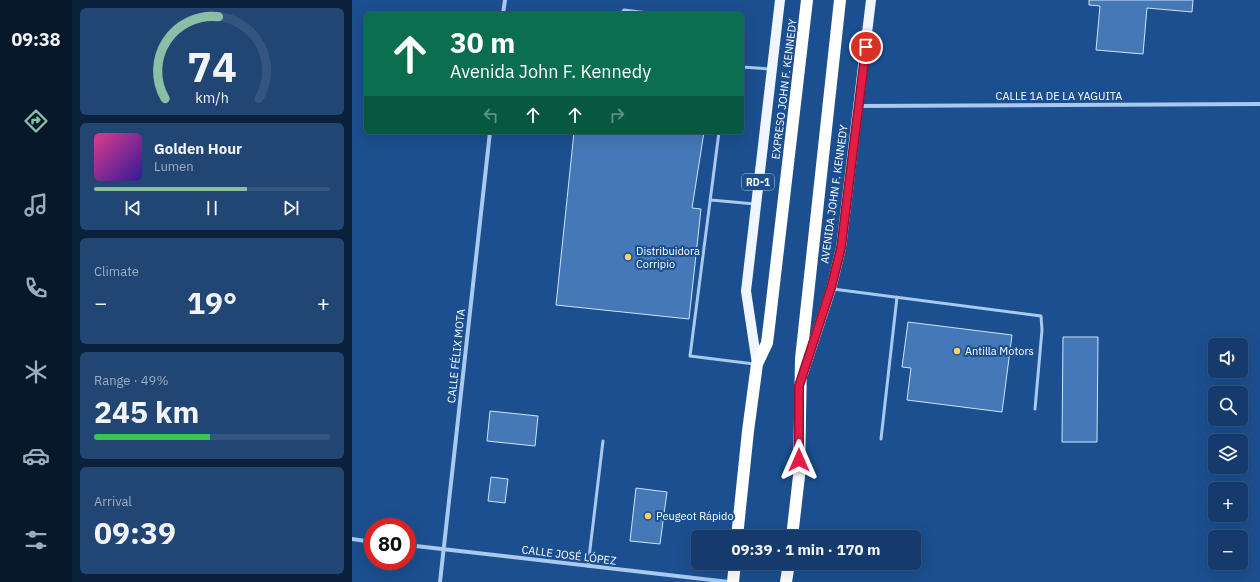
<!DOCTYPE html>
<meta charset="utf-8">
<style>
body{margin:0;font-family:"IBM Plex Sans",sans-serif;background:#214673;color:#f1f3f6;height:100vh;display:flex;flex-direction:column;font-size:15px;white-space:nowrap}
*{box-sizing:border-box;margin:0}
p{font-size:13px;color:#9dadc1}
.icon{flex:none;width:22px;height:22px;fill:none;stroke:currentColor;stroke-width:2;stroke-linecap:round;stroke-linejoin:round}
.map{position:relative;flex:1;overflow:hidden}
.sheet{display:flex;flex-direction:column;gap:8px;padding:8px;background:#0b203b;width:280px}
.sheet>*{flex:none}
.top-card{position:absolute;left:12px;top:12px;width:380px;height:122px;border-radius:6px;box-shadow:0 4px 16px #0002,0 0 0 1px #33557e;background:#0b6e4f;color:#fff;overflow:hidden}
.tools{position:absolute;left:856px;top:338px;display:grid;gap:8px}
.tools a{display:grid;place-items:center;width:40px;height:40px;border-radius:6px;background:#143b6b;box-shadow:0 4px 16px #0002,0 0 0 1px #33557e;font-size:20px}
.speed{position:absolute;left:12px;top:518px;display:flex;gap:8px;font-size:20px;font-weight:700;text-align:center}
.speed>*{display:grid;place-content:center;width:52px;height:52px;border-radius:50%;background:#143b6b;box-shadow:0 4px 16px #0002,0 0 0 1px #33557e;line-height:1}
.speed .limit{border:6px solid #d22;background:#fff;color:#111}
.pin{position:absolute;display:grid;place-items:center;width:34px;height:34px;color:#fff;margin:-17px;border:2px solid #fff;border-radius:50%;box-shadow:0 1px 4px #0007}
.me{position:absolute;width:44px;margin:-22px;rotate:0deg;stroke-linejoin:round;filter:drop-shadow(0 0 3px #0008)}
.turn{display:flex;align-items:center;gap:14px;height:84px;padding:0 20px;font-size:18px}
.turn .icon{width:52px;height:52px;stroke-width:2.5}
.turn b{display:block;font-size:28px;line-height:34px}
.lanes{display:flex;align-items:center;height:38px;padding:0 20px;background:#0003;justify-content:center;gap:20px;direction:ltr}
.lanes .off{opacity:.35}
.big{font-size:30px;font-weight:700;line-height:1.1}
.sheet .card{flex:1;display:flex;flex-direction:column;justify-content:center;gap:6px;min-width:0;padding:0 14px;border-radius:6px;background:#214673}
.sheet .dial{align-items:center;gap:0}
.dial svg{height:104px;overflow:visible;fill:none;stroke:#33557e;stroke-width:7;stroke-linecap:round;text-anchor:middle}
.dial text{fill:#f1f3f6;stroke:none}
.song{display:flex;align-items:center;gap:12px}
.cover{width:48px;height:48px;border-radius:6px;background:linear-gradient(135deg,hsl(330 70% 55%),hsl(250 70% 35%))}
.played{height:4px;border-radius:2px;background:linear-gradient(90deg,#8abfa5 65%,#33557e 65%)}
.keys{display:flex;justify-content:space-around;direction:ltr}
.heat{display:flex;justify-content:space-between;align-items:center;font-size:22px;direction:ltr}
.charge{height:6px;border-radius:3px;background:linear-gradient(90deg,#34c759 49%,#33557e 0)}
.trip{position:absolute;left:339px;top:530px;width:230px;height:40px;border-radius:6px;background:#143b6b;box-shadow:0 4px 16px #0002,0 0 0 1px #33557e;font-weight:700;line-height:40px;text-align:center}
main{display:flex;flex:1;min-height:0}
.tab-bar{display:flex;flex-direction:column;width:72px;justify-content:space-around;align-items:center;background:#08182b;color:#9dadc1}
.tab-bar .icon{width:28px;height:28px}
.tab-bar .current{color:#8abfa5}
.tab-bar b{font-size:18px;color:#f1f3f6}
.map>svg:first-child{display:block}
</style>
<main>
<nav class="tab-bar">
<b>09:38</b>
<svg class="icon current" aria-label="directions" viewBox="0 0 24 24"><path d="M12 3l9 9-9 9-9-9zM9 14v-3h6M13 9l2 2-2 2"/></svg>
<svg class="icon" aria-label="music" viewBox="0 0 24 24"><path d="M9 18V5l10-2v13"/><circle cx="6" cy="18" r="3"/><circle cx="16" cy="16" r="3"/></svg>
<svg class="icon" aria-label="phone" viewBox="0 0 24 24"><path d="M5 4h4l2 5-3 2q2 4 5 5l2-3 5 2v4C11 20 4 13 5 4z"/></svg>
<svg class="icon" aria-label="climate" viewBox="0 0 24 24"><path d="M12 3v18M4 7l16 10M4 17L20 7"/></svg>
<svg class="icon" aria-label="car" viewBox="0 0 24 24"><path d="M5 17H2v-5l4-1 3-4h7l3 4 3 1v5h-3M9 17h6M6 11h13"/><circle cx="7" cy="17" r="2"/><circle cx="17" cy="17" r="2"/></svg>
<svg class="icon" aria-label="filters" viewBox="0 0 24 24"><path d="M4 7h16M4 17h16"/><circle cx="9" cy="7" r="2"/><circle cx="15" cy="17" r="2"/></svg>
</nav>
<section class="sheet">
<div class="card dial"><svg viewBox="0 0 100 80">
<path d="M14 69A42 42 0 1 1 86 69"/>
<path d="M14 69A42 42 0 0 1 55 6" stroke="#8abfa5"/>
<text x="50" y="56" font-size="32" font-weight="700">74</text>
<text x="50" y="72" font-size="11">km/h</text>
</svg></div>
<div class="card">
<div class="song"><i class="cover"></i><div><b>Golden Hour</b><p>Lumen</p></div></div>
<div class="played"></div>
<div class="keys"><svg class="icon" aria-label="previous" viewBox="0 0 24 24"><path d="M18 5L8 12l10 7zM5 5v14"/></svg><svg class="icon" aria-label="pause" viewBox="0 0 24 24"><path d="M8 5v14M16 5v14"/></svg><svg class="icon" aria-label="next" viewBox="0 0 24 24"><path d="M6 5l10 7-10 7zM19 5v14"/></svg></div>
</div>
<div class="card"><p>Climate</p>
<div class="heat"><a>−</a><b class="big">19°</b><a>+</a></div>
</div>
<div class="card"><p>Range · 49%</p><b class="big">245 km</b><div class="charge"></div></div>
<div class="card"><p>Arrival</p><b class="big">09:39</b></div>
</section>
<div class="map">
<svg width="908" height="582" viewBox="0 0 908 582">
<rect width="100%" height="100%" fill="#1b4f8f"/>
<!-- building -->
<path fill="#4478b7" stroke="#cfe3fa" d="M737,0H841L840,12L795,8L791,54L744,50L748,6L737,5Z
M222,132H352L340,208L349,209L337,319L204,305Z
M556,322L660,335L650,412L555,400L559,368L550,367Z
M711,337H746L745,442H710Z
M138,411L186,416L183,446L135,441Z
M139,477L156,479L153,503L136,501Z
M284,488L315,492L308,544L278,541Z"/>
<g fill="none" stroke-linecap="round" stroke-linejoin="round">
<!-- lane -->
<path stroke="#a9c9ee" stroke-width="3" d="M269,14L272,10L304,14
M390,67L418,69
M367,132L338,356L402,364
M359,200L403,204
M481,289L689,316L690,330L683,409
M529,439L545,297
M236,566L251,441"/>
<!-- street -->
<path stroke="#a9c9ee" stroke-width="4" d="M151,14L153,0
M507,106L908,104
M0,539L21,542
M55,545L377,582
M88,582L138,132"/>
<!-- primary -->
<path stroke="#f0f6ff" stroke-width="10" d="M405,364L394,291L428,0
M451,374L479,289L489,248L519,0"/>
<!-- highway -->
<path stroke="#fff" stroke-width="12" d="M385,537L396,431L405,364L415,343L417,327L455,0
M440,537L447,476L449,359L488,0
M381,582L383,563
M434,582L437,563"/>
</g>
<g fill="none" stroke-linecap="round" stroke-linejoin="round">
<defs>
<path id="route" d="M447,460V386L479,288L489,248L514,47"/>
</defs>
<!-- route casing -->
<use href="#route" stroke="#92132f" stroke-width="10"/>
<!-- route -->
<use href="#route" stroke="#e11d48" stroke-width="7"/>
</g>
<!-- markers -->
<g fill="#ffd166" stroke="#1b4f8f" stroke-width="1.5">
<circle cx="276" cy="257" r="4"/>
<circle cx="605" cy="351" r="4"/>
<circle cx="296" cy="516" r="4"/>
</g>
<g text-anchor="middle" stroke-width="4" stroke-linejoin="round" paint-order="stroke">
<!-- shield labels -->
<rect fill="#1b4f8f" stroke="#bbcadd" stroke-width="1" x="390" y="174" width="32" height="16" rx="3"/>
<g font-size="10" font-weight="bold" fill="#fff">
<text x="406" y="186">RD-1</text>
</g>
<!-- street labels -->
<g font-size="11" fill="#fff" stroke="#1b4f8f">
<text transform="translate(432 89) rotate(-83)" y="4">EXPRESO JOHN F. KENNEDY</text>
<text x="707" y="100">CALLE 1A DE LA YAGUITA</text>
<text transform="translate(482 194) rotate(-82)" y="4">AVENIDA JOHN F. KENNEDY</text>
<text transform="translate(104 356) rotate(-84)" y="4">CALLE FÉLIX MOTA</text>
<text transform="translate(217 555) rotate(7)" y="4">CALLE JOSÉ LÓPEZ</text>
</g>
<!-- poi labels -->
<g font-size="11" fill="#fff" stroke="#1b4f8f" text-anchor="start">
<text x="284" y="255">Distribuidora<tspan x="284" dy="13">Corripio</tspan></text>
<text x="613" y="355">Antilla Motors</text>
<text x="304" y="520">Peugeot Rápido</text>
</g>
</g>
</svg>
<div class="tools">
<a><svg class="icon" aria-label="sound" viewBox="0 0 24 24"><path d="M4 9h4l5-4v14l-5-4H4zM17 9q2 3 0 6"/></svg></a>
<a><svg class="icon" aria-label="search" viewBox="0 0 24 24"><circle cx="10" cy="10" r="6"/><path d="M15 15l6 6"/></svg></a>
<a><svg class="icon" aria-label="layers" viewBox="0 0 24 24"><path d="M12 4l9 5-9 5-9-5zM3 14l9 5 9-5"/></svg></a>
<a>+</a>
<a>−</a>
</div>
<div class="speed"><div class="limit">80</div></div>
<div class="pin" style="left:514px;top:47px;background:#d93025"><svg class="icon" aria-label="arrive" viewBox="0 0 24 24"><path d="M6 21V4h12l-3 4 3 4H6"/></svg></div>
<svg class="me" style="left:447px;top:460px" viewBox="-20 -20 40 40"><path d="M0-17L14 15 0 8-14 15z" fill="#e11d48" stroke="#fff" stroke-width="4"/></svg>
<div class="trip">09:39 · 1 min · 170 m</div>
<div class="top-card">
<div class="turn"><svg class="icon" aria-label="ahead" viewBox="0 0 24 24"><path d="M12 20V5M6 11l6-6 6 6"/></svg><div><b>30 m</b>Avenida John F. Kennedy</div></div>
<div class="lanes"><svg class="icon off" aria-label="left" viewBox="0 0 24 24"><path d="M17 20v-9H6M10 6l-5 5 5 5"/></svg><svg class="icon" aria-label="ahead" viewBox="0 0 24 24"><path d="M12 20V5M6 11l6-6 6 6"/></svg><svg class="icon" aria-label="ahead" viewBox="0 0 24 24"><path d="M12 20V5M6 11l6-6 6 6"/></svg><svg class="icon off" aria-label="right" viewBox="0 0 24 24"><path d="M7 20v-9h11M14 6l5 5-5 5"/></svg></div>
</div>
</div>
</main>
